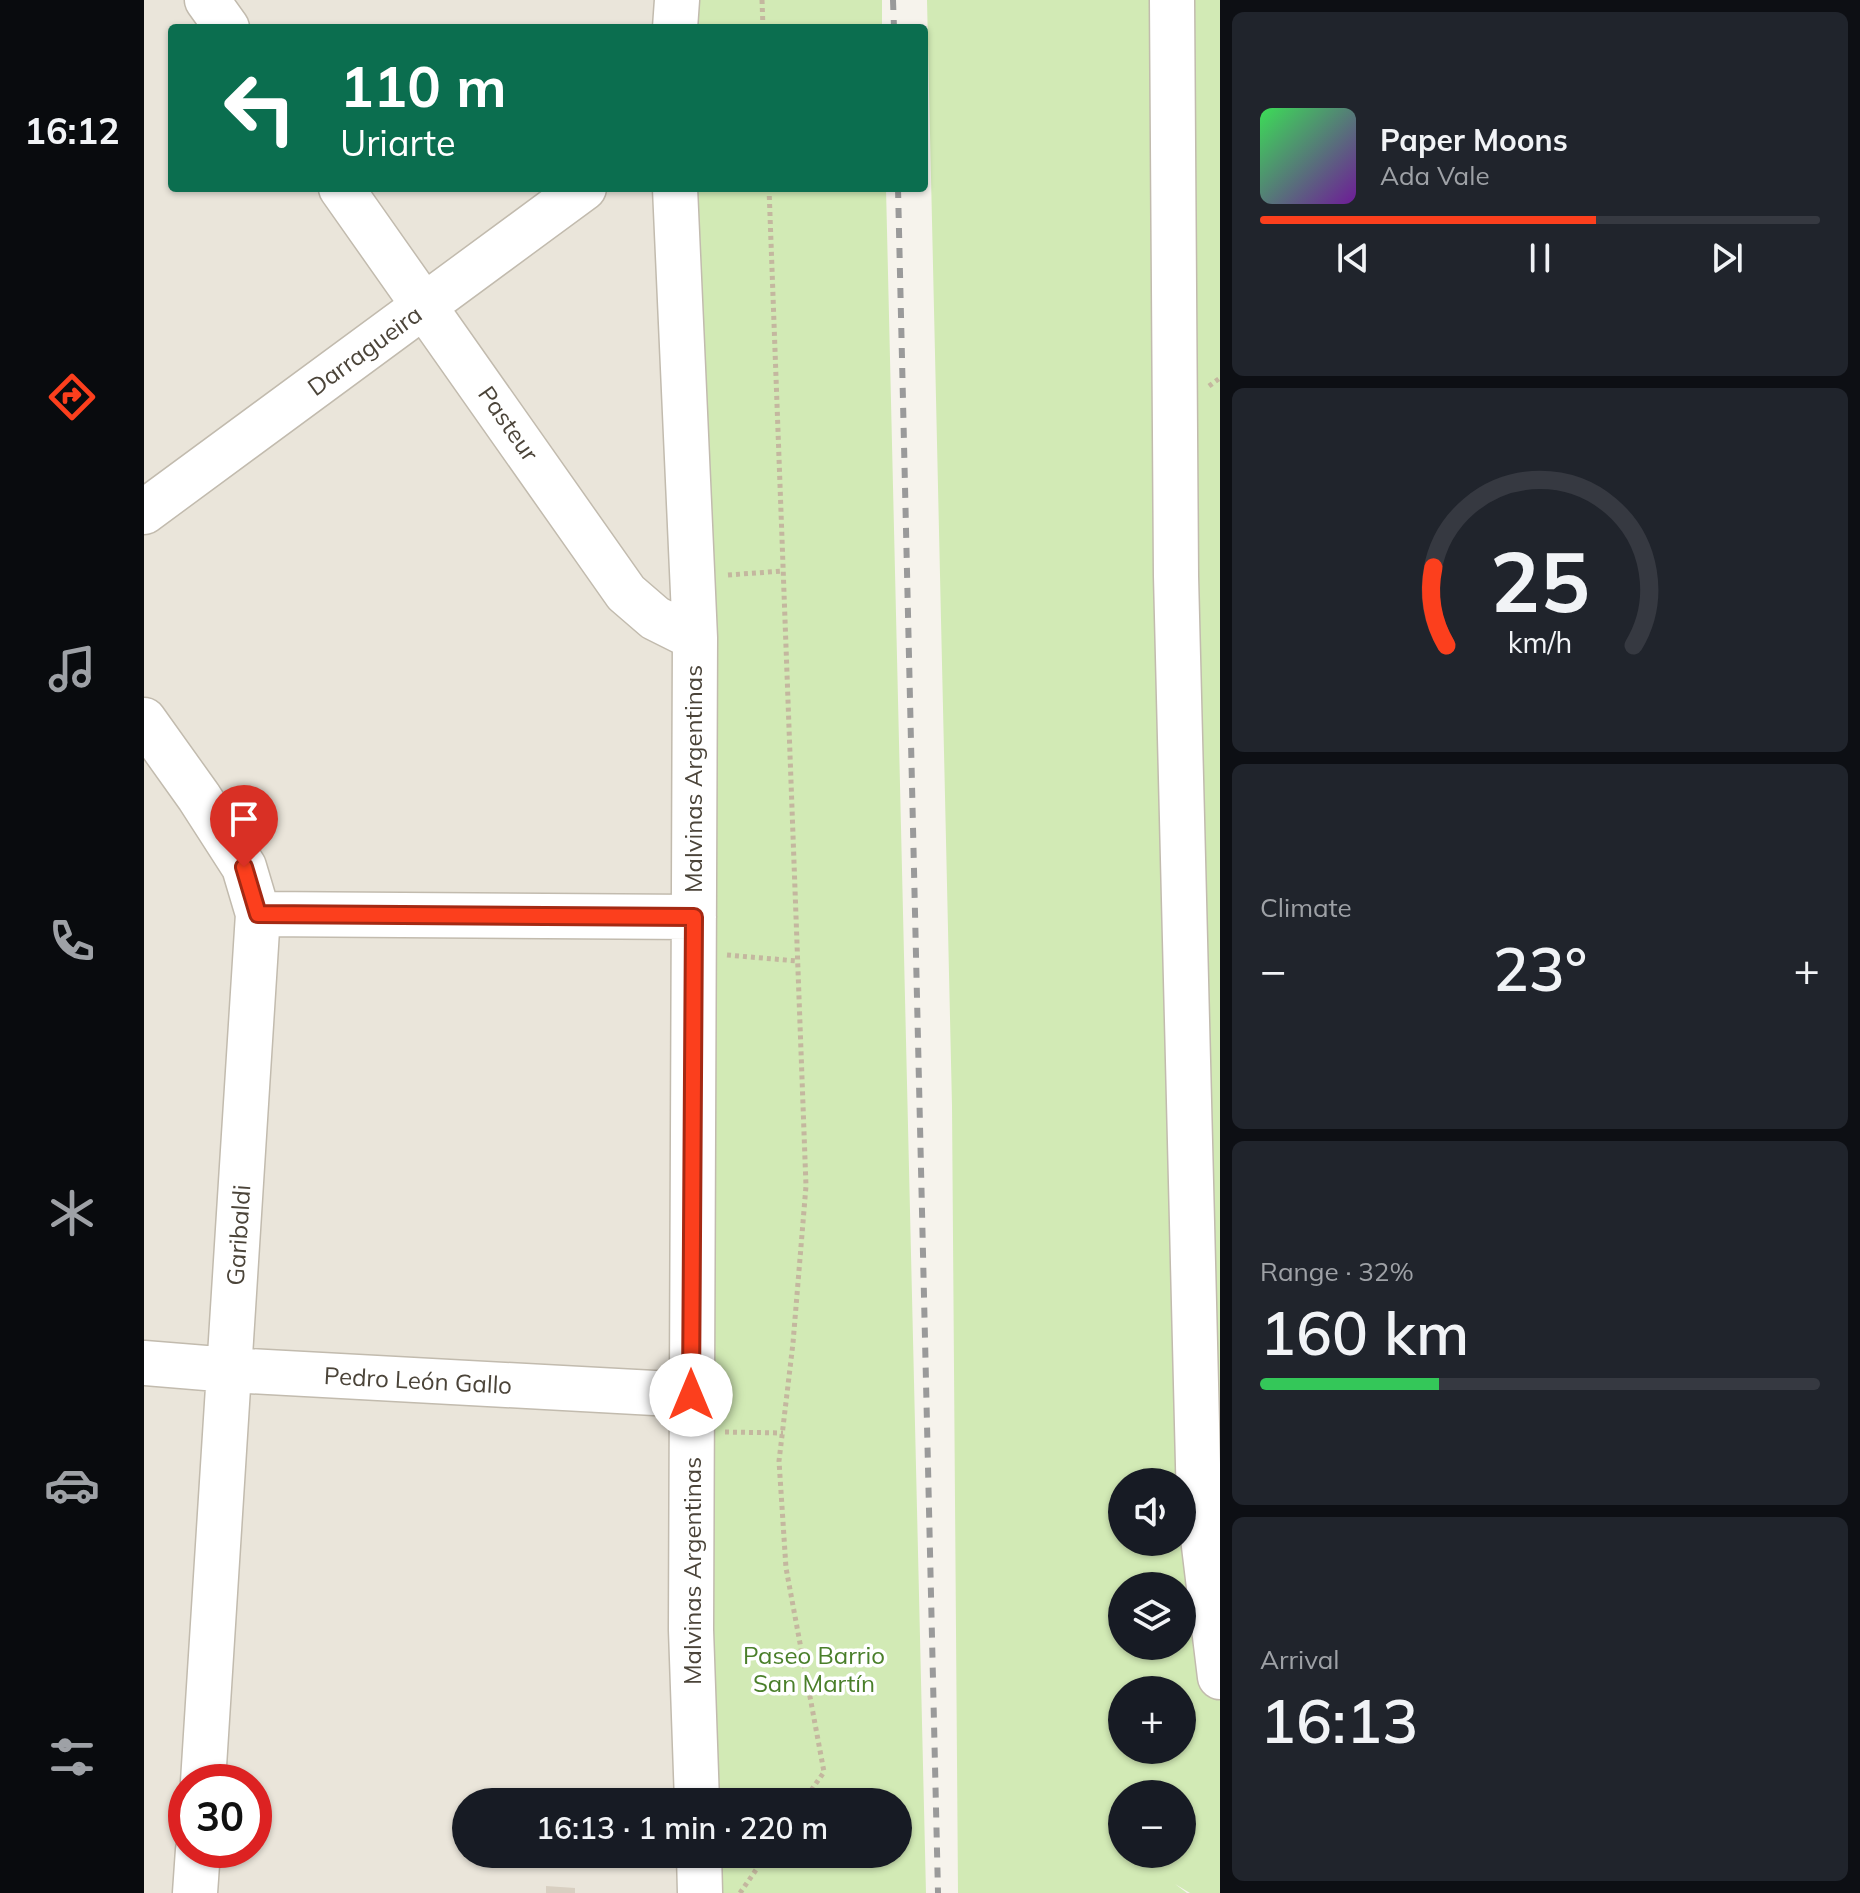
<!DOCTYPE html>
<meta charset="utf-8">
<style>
body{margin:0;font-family:Mulish,sans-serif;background:#20242c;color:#f1f3f6;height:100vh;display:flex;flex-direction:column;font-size:30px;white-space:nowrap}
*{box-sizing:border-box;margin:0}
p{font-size:26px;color:#9ea1a6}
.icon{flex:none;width:44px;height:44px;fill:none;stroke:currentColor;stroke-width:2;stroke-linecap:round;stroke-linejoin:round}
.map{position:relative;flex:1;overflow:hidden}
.panel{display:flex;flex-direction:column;gap:12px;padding:12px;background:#0d0f14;width:640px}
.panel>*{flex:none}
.banner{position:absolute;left:24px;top:24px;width:760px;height:168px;border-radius:8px;box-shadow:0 2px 6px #0004;background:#0b6e4f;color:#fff;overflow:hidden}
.controls{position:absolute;left:964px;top:1468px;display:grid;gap:16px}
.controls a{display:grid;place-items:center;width:88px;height:88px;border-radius:50%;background:#171b24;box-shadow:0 2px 6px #0004;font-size:40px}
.speed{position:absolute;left:24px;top:1764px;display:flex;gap:16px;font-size:40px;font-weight:700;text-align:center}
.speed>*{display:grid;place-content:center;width:104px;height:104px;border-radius:50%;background:#171b24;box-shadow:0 2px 6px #0004;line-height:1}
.speed .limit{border:12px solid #d22;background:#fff;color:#111}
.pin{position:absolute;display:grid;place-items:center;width:68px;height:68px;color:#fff;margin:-82px -34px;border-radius:50% 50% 50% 0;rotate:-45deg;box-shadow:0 0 8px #0007}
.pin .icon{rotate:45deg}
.me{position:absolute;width:88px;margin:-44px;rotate:0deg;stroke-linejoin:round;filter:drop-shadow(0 0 6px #0008)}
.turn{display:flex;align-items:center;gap:28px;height:168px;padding:0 40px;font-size:36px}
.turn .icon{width:104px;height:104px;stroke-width:2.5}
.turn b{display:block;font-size:56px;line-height:68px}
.big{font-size:60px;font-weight:600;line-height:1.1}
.panel .card{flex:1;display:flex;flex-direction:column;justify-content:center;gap:12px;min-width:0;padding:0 28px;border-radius:12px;background:#20242c}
.panel .dial{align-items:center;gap:0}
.dial svg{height:208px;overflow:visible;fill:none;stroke:#363941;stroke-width:7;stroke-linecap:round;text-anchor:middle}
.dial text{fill:#f1f3f6;stroke:none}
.song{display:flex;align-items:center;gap:24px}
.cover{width:96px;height:96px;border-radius:12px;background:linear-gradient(135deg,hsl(130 70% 55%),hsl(280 70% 35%))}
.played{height:8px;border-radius:4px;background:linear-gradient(90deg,#fc3f1d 60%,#363941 60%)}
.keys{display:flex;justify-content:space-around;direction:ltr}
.heat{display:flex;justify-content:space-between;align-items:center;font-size:44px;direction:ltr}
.charge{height:12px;border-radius:6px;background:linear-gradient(90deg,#34c759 32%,#363941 0)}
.trip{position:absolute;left:308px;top:1788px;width:460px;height:80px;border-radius:40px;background:#171b24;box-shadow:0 2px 6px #0004;font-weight:600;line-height:80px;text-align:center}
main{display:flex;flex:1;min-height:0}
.dock{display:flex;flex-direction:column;width:144px;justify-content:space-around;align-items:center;background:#090b0e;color:#9ea1a6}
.dock .icon{width:56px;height:56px}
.dock .selected{color:#fc3f1d}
.dock b{font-size:36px;color:#f1f3f6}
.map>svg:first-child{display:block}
</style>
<main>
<nav class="dock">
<b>16:12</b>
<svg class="icon selected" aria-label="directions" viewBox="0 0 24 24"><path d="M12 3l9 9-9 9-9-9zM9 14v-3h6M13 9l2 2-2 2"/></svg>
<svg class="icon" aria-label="music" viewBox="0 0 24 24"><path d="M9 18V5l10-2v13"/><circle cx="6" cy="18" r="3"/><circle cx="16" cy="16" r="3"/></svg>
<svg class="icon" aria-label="phone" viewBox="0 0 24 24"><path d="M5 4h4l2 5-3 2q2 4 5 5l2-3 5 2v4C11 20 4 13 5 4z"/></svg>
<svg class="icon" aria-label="climate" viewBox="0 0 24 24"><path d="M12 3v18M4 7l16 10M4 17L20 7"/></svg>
<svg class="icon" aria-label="car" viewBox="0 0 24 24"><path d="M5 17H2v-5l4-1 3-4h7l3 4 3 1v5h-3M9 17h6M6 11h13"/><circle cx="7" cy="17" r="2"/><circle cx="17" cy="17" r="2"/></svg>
<svg class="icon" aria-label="filters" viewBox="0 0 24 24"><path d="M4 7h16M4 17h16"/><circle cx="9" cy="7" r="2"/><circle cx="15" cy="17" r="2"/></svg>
</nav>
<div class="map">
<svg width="1076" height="1893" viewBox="0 0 1076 1893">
<rect width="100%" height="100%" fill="#f6f3ec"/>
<!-- residential -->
<path fill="#eae5da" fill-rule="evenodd" d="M0,0H516V28H28V188H515L538,692L536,1802H322V1854H536L535,1893H0ZM42,1782H110V1850H42Z"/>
<!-- green -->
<path fill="#d2eab5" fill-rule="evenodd" d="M542,0H738V28H538Z
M783,0H1076V1893H1046L1031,1884L1043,1893H814L808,1106ZM978,1482H1038V1542H978ZM978,1586H1038V1646H978ZM978,1690H1038V1750H978ZM978,1794H1038V1854H978Z
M538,188H742L782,1893H567L566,1854H754V1802H565Z"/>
<!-- building -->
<path fill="#d8cfc1" d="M402,1886L431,1888V1893H402Z"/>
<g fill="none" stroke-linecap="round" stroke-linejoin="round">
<defs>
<path id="minor" d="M63,0L83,28
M1028,0L1032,576L1055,1505L1076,1677
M531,28L533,0
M197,188L482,593L511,618L551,638
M531,188L551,638L547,1630L553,1802
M0,512L440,188
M0,720L55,797L100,867L114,914L59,1782
M114,914L550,917
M0,1363L86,1370L547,1395
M555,1854L556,1893
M51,1893L54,1850"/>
</defs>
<!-- minor casing -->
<use href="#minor" stroke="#c2bbae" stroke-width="47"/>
<!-- path -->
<path stroke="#c4b79f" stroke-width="5" stroke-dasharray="4 4" stroke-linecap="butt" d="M618,0L619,28
M625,188L662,1186L649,1343L635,1461L642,1568L680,1772L659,1802
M1065,386L1076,378
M584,575L639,571
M583,955L653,961
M581,1432L639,1433
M596,1893L623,1854"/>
<!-- minor -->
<use href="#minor" stroke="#fff" stroke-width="44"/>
<!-- rail -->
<path stroke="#9a9a9a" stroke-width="6" stroke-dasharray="10 10" stroke-linecap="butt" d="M749,0L750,28
M754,188L794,1893"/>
</g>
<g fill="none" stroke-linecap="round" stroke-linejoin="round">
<defs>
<path id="route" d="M100,867L114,914L550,917L547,1395"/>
</defs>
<!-- route casing -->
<use href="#route" stroke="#a42913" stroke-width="20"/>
<!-- route -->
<use href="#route" stroke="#fc3f1d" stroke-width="14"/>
</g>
<g text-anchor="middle" stroke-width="7" stroke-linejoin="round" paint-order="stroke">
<!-- street labels -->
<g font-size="24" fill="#4b4439" stroke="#fff">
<text transform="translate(221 351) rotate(-36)" y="8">Darragueira</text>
<text transform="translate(364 424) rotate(55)" y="8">Pasteur</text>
<text transform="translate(550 779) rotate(-90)" y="8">Malvinas Argentinas</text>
<text transform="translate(95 1235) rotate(-86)" y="8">Garibaldi</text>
<text transform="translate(274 1381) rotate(3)" y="8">Pedro León Gallo</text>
<text transform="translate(549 1571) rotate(-90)" y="8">Malvinas Argentinas</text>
</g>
<!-- park labels -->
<g font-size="24" fill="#4a7f2a" stroke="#fff">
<text x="670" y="1664">Paseo Barrio<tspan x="670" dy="28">San Martín</tspan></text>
</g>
</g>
</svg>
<div class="controls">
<a><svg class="icon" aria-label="sound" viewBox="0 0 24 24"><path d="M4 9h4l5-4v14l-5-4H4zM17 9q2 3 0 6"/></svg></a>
<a><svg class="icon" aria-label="layers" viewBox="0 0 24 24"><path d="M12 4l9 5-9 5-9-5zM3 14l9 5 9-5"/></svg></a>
<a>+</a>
<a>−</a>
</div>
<div class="speed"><div class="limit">30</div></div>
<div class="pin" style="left:100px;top:867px;background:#d93025"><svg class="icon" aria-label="arrive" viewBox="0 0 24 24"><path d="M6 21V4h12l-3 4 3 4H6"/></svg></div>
<svg class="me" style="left:547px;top:1395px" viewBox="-20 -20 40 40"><circle r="19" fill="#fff"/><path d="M0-13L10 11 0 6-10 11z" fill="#fc3f1d"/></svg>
<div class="trip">16:13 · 1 min · 220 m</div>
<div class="banner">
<div class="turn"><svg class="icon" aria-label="left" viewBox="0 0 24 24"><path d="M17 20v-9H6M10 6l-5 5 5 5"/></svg><div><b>110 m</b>Uriarte</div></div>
</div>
</div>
<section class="panel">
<div class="card">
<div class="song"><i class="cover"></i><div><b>Paper Moons</b><p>Ada Vale</p></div></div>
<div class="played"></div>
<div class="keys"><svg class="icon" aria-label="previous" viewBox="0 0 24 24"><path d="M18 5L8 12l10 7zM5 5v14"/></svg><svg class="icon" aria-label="pause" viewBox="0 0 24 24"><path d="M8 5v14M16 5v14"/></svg><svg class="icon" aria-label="next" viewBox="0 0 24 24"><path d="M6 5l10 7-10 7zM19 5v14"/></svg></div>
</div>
<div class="card dial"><svg viewBox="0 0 100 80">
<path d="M14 69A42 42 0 1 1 86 69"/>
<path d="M14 69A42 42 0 0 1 9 39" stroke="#fc3f1d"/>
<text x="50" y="56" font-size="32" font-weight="700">25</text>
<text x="50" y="72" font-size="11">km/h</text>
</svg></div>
<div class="card"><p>Climate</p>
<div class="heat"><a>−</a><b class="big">23°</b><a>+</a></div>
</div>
<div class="card"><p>Range · 32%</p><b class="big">160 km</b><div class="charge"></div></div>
<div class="card"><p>Arrival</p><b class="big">16:13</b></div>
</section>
</main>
